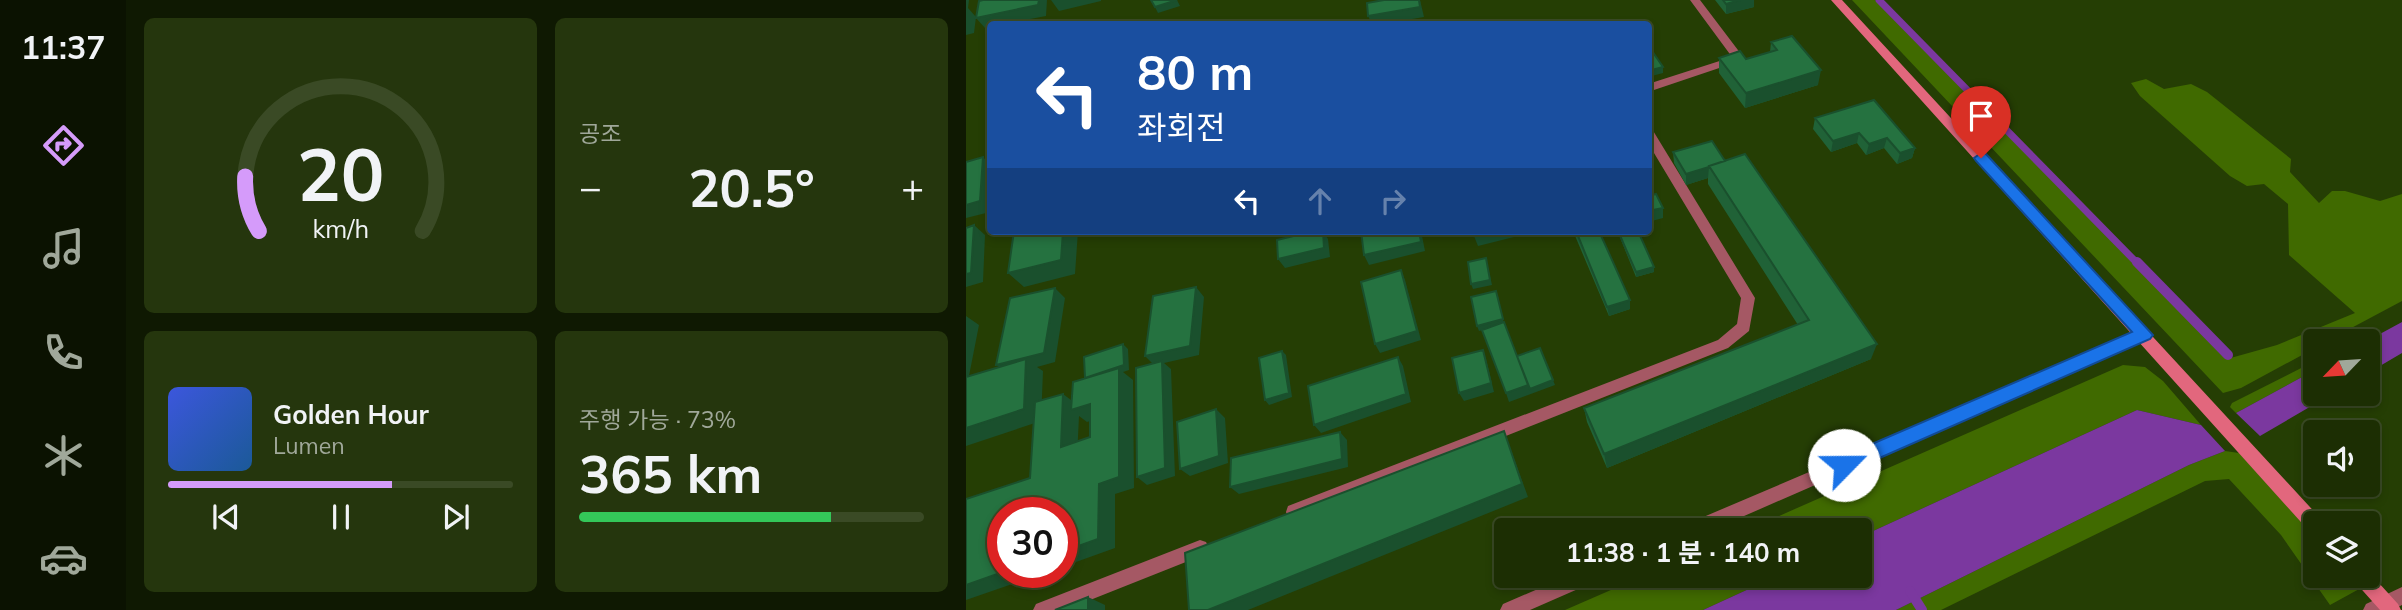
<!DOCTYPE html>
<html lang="ko">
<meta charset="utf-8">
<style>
body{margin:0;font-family:Mulish,"Noto Sans KR",sans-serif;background:#25360d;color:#f1f3f6;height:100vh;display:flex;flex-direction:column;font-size:26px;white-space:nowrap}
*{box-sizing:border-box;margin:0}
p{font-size:23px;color:#a0a89a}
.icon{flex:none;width:38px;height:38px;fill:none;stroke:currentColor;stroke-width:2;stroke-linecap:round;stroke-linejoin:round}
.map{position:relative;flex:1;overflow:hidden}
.panel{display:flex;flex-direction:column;gap:18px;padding:18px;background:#0f1902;width:840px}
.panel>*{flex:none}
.banner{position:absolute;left:21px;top:21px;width:665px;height:214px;border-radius:7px;box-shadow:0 4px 10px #0003,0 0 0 2px #3a4a25;background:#1a4fa0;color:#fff;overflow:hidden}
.needle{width:46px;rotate:245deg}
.tools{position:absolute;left:1337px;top:329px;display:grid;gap:14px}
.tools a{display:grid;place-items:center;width:77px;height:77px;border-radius:7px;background:#1c2e03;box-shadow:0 4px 10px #0003,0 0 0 2px #3a4a25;font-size:35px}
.speed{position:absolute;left:21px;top:497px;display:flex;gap:14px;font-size:35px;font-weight:700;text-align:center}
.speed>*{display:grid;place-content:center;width:91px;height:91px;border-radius:50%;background:#1c2e03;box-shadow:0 4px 10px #0003,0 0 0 2px #3a4a25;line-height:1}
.speed .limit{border:10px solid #d22;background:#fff;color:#111}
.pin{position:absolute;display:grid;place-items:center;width:60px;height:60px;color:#fff;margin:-72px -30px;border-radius:50% 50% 50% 0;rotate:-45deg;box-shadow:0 0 7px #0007}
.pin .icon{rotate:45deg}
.me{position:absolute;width:77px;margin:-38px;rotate:67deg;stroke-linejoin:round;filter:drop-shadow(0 0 5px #0008)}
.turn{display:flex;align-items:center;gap:24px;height:147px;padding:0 35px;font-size:32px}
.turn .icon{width:91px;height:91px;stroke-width:2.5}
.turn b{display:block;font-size:49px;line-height:60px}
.lanes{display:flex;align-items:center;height:66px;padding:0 35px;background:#0003;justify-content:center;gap:35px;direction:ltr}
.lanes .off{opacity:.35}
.big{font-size:52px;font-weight:700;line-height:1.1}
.panel .widget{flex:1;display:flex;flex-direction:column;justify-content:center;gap:10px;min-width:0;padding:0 24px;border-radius:10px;background:#25360d}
.panel .dial{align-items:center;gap:0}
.dial svg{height:182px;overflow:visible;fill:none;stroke:#3a4a25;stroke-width:7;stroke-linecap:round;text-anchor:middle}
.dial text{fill:#f1f3f6;stroke:none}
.song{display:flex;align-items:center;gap:21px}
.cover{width:84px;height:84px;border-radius:10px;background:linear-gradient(135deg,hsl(230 70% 55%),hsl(210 70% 35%))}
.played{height:7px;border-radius:4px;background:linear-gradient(90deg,#d59bfa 65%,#3a4a25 65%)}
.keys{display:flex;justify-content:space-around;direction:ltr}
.heat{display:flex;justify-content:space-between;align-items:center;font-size:38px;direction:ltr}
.charge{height:10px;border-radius:5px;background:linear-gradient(90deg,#34c759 73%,#3a4a25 0)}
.panel .tiles{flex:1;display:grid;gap:18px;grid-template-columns:repeat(2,1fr)}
.trip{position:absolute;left:528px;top:518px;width:378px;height:70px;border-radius:7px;background:#1c2e03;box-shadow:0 4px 10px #0003,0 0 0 2px #3a4a25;font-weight:700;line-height:70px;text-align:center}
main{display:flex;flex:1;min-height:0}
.tabs{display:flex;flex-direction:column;width:126px;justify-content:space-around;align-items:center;background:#0b1201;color:#a0a89a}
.tabs .icon{width:49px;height:49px}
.tabs .selected{color:#d59bfa}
.tabs b{font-size:32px;color:#f1f3f6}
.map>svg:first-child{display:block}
</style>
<main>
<nav class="tabs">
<b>11:37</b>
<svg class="icon selected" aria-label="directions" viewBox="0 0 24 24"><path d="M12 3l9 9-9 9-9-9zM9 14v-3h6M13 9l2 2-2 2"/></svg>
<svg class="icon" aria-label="music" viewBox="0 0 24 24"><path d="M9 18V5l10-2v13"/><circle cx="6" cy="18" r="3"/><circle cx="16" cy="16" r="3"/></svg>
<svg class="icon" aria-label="phone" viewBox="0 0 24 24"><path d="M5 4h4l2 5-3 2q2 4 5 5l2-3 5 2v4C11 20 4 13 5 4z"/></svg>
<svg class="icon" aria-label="climate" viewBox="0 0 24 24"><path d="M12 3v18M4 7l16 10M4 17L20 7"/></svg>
<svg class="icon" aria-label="car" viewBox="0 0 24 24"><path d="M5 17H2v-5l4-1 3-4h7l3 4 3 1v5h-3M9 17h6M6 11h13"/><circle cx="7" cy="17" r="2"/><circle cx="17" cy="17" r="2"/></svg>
</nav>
<section class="panel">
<div class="tiles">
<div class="widget dial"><svg viewBox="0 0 100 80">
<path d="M14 69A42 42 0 1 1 86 69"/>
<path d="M14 69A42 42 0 0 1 8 45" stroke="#d59bfa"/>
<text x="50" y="56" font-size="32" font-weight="700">20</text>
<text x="50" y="72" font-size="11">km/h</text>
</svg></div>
<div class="widget"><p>공조</p>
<div class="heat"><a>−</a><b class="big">20.5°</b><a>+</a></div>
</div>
<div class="widget">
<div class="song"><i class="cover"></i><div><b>Golden Hour</b><p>Lumen</p></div></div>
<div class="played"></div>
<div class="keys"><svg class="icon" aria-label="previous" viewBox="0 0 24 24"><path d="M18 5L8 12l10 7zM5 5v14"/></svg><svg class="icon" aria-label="pause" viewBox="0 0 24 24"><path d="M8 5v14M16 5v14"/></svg><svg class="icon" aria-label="next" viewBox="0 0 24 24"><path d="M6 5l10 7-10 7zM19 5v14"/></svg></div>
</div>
<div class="widget"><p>주행 가능 · 73%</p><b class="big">365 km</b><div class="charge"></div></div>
</div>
</section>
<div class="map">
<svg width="1436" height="610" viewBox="0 0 1436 610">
<rect width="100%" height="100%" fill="#253e04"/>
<!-- green -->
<path fill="#406a00" d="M886,0H909L1261,359L1311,345L1389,313L1323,255L1322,204L1298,184L1281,186L1264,176L1174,96L1165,83L1180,79L1198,89L1225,84L1241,92L1325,159L1324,172L1353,203L1366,191H1379L1414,201L1436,194V301L1361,341H1349V348L1275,388L1257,393Z
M1349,361V370L1270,413L1264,407L1266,403Z
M1157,365L1179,367L1197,381L1235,425L1171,410L894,537V530H781Z
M1259,451L1273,453L1349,537V576H1385L1395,588L1364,605L1315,535L1263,479L1239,481L975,610H930L1223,465Z
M677,576H811L737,610H599Z"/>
<!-- water -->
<path fill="#7b389f" d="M1436,322V353L1402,373L1401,341Z
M1349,370V394H1366L1294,436L1270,413Z
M1171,410L1235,425L1259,451L1223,465L930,610H737L811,576H894V537Z"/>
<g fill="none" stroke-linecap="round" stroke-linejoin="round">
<!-- stream-far1 -->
<path stroke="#7b389f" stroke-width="7" d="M913,0L1172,264"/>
<!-- stream -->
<path stroke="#7b389f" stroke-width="10" d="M1171,262L1262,355
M944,591L956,610"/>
<!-- minor -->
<path fill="#a55864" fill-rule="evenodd" d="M724,0H734L778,58L777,60L682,92V84L766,57Z
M682,128L686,129L789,298L783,331L762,348L328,520L322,518L320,512L322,506L752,340L771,324L775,298L682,143Z
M1179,329L1184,331L1186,335L1184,339L746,530H719L721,524Z
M234,540L240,542L243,548L240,554L99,610H67L70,604Z
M602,576H631L628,582L564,610H534L537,604Z
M1436,587V605L1426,610H1397L1400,604Z"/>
<!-- secondary -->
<path fill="#e2677d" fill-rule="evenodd" d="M865,0H876L1355,519L1357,523H1349V533L1343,531Z
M1402,571L1432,604L1435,610H1414L1389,582L1386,576H1402Z"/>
</g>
<!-- wall -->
<path fill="#206237" d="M749,0H788V7L760,14Z
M805,42L852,85L779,108L753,73V58L780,59L804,52Z
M908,100L949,148L946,158L931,164L918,148L900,155L891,143L865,152L847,129L849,118Z
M707,152L759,161L905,359L641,468L621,422L618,408L832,325L742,184V178L720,185L708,163Z
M607,231H633L664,309L643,316Z
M652,231L688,267V272L670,277L653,235Z"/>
<!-- shaded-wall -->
<path fill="#1a502d" d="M0,0H3L2,8L10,17L8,33L0,35Z
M73,0H81L80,16L38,24H24V27L19,28L10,18Z
M85,0H135V1L93,11Z
M211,0L214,6L192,13L189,7Z
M454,0L458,17L417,24H406L402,16Z
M774,0H788V7L760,14V4Z
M697,67V73L682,77V71Z
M855,70L852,85L779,108L780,93Z
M893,133L891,143L865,152L867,141Z
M921,138L918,148L900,155L903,144Z
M949,148L946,158L931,164L934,153Z
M17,157L24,165V212L0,218V205Z
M743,167L742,178L720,185V174Z
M697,208V218L682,222V211Z
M8,225L19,235L17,282L0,287V274Z
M97,231H112L109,274L58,287L42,273Z
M345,231H372L359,234L362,239L364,257L319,268L312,259Z
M453,231H455L459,251L403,265L398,255Z
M529,231H546L548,237L512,246L508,236Z
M520,258L526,285L507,289L505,284Z
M688,267V272L670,277V272Z
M435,270L439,280L455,340L414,353L409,344Z
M230,287L238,297L233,355L198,363L205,369L209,476L181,485L171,477L188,365L179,356Z
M89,288L99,298L89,362L71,367L77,371L75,421L0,446V428L43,373L30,365Z
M532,296L538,324L513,331L511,326Z
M664,300V309L643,316L641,307Z
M0,316L13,325L2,381H0Z
M157,344L162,349L163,370L157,372L167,380L168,488L149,494V548L96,567V552L132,539L124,383Z
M911,344L905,359L641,468L638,454Z
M517,350L520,359L528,392L498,401L493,393Z
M316,351L320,355L326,397L303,405L299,400Z
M432,357L437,366L445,402L355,433L348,425Z
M587,380L589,385L543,402L540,393L562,385Z
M97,394L113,406L124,404L140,416L121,422L113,416L111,458L95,447Z
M250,409L259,418L262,463L224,476L214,469Z
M538,431L562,497L282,610H242Z
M374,432L381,440L382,467L273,494L264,487Z
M37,572H81L0,600V585Z
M122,597L139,605V610H122Z"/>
<!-- building -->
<path fill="#257240" stroke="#1a502d" stroke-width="2" d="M17,0H73L72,5L10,18L13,1Z
M185,0H211L189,7Z
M418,0H453L454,7L402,16L401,3Z
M757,0H774L760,4Z
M826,36L855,70L780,93L753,58L774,51L780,59L811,50L805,42Z
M684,48L697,67L682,71V49Z
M908,100L949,148L934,153L921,138L903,144L893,133L867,141L849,118Z
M746,141L759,161L743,166V167L720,174L707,152Z
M779,154L911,344L638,454L618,408L843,320L743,166Z
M17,157L14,201L0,205V162Z
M690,194L697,208L682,211V196Z
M8,225L5,273L0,274V228Z
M48,231H97L95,260L42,273Z
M348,231H357L358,248L312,259L311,240Z
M395,231H453L455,242L398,255Z
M507,231H529L508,236Z
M610,231H633L664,300L641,307Z
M652,231H672L688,267L670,272Z
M520,258L524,280L505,284L502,262Z
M435,270L451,331L409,344L395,282Z
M230,287L224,346L179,356L187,296Z
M89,288L78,353L30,365L44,298Z
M530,291L537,319L511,326L505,297Z
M538,322L562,385L540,393L516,330Z
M157,344L158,365L119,378L118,357Z
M574,348L587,380L564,389L551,356Z
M517,350L525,383L493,393L486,358Z
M316,351L323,393L299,400L293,358Z
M432,357L440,394L348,425L342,386Z
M60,359L58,409L0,428V377Z
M196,361L199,468L171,477L170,368Z
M153,368V477L133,484L132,539L96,552V513H37V572L0,585V499L64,478L69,402L97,394L95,447L124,437V404L105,410L107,382Z
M250,409L253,456L214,469L211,422Z
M538,431L556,484L242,610H223L219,553Z
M374,432L376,459L264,487L265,458Z
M122,597V610H89Z"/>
<!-- route -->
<path fill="#1a73e8" stroke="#114b97" stroke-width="2" d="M1015,153L1020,154L1187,335L1184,339L884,471L878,473L871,471L869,465L871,459L1166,332L1010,161L1008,158Z"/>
</svg>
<div class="tools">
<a><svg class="needle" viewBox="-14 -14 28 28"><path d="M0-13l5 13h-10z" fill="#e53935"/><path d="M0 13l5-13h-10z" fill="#a0a89a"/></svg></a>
<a><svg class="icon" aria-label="sound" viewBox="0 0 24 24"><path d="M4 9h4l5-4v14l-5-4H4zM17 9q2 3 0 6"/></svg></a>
<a><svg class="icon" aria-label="layers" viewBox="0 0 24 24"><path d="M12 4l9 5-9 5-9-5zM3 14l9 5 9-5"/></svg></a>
</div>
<div class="speed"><div class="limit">30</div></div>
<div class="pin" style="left:1015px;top:158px;background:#d93025"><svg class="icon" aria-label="arrive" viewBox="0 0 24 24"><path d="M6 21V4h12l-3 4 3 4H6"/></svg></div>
<svg class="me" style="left:878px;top:465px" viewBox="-20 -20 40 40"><circle r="19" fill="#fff"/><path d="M0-13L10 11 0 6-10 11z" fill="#1a73e8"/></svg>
<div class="trip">11:38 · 1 분 · 140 m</div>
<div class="banner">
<div class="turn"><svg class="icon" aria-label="left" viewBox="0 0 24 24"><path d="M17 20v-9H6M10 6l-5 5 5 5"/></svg><div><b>80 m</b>좌회전</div></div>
<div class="lanes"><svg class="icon" aria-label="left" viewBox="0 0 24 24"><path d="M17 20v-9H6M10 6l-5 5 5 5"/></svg><svg class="icon off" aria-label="ahead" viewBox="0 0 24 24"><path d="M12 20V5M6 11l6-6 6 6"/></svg><svg class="icon off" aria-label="right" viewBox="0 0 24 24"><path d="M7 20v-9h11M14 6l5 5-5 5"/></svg></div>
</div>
</div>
</main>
